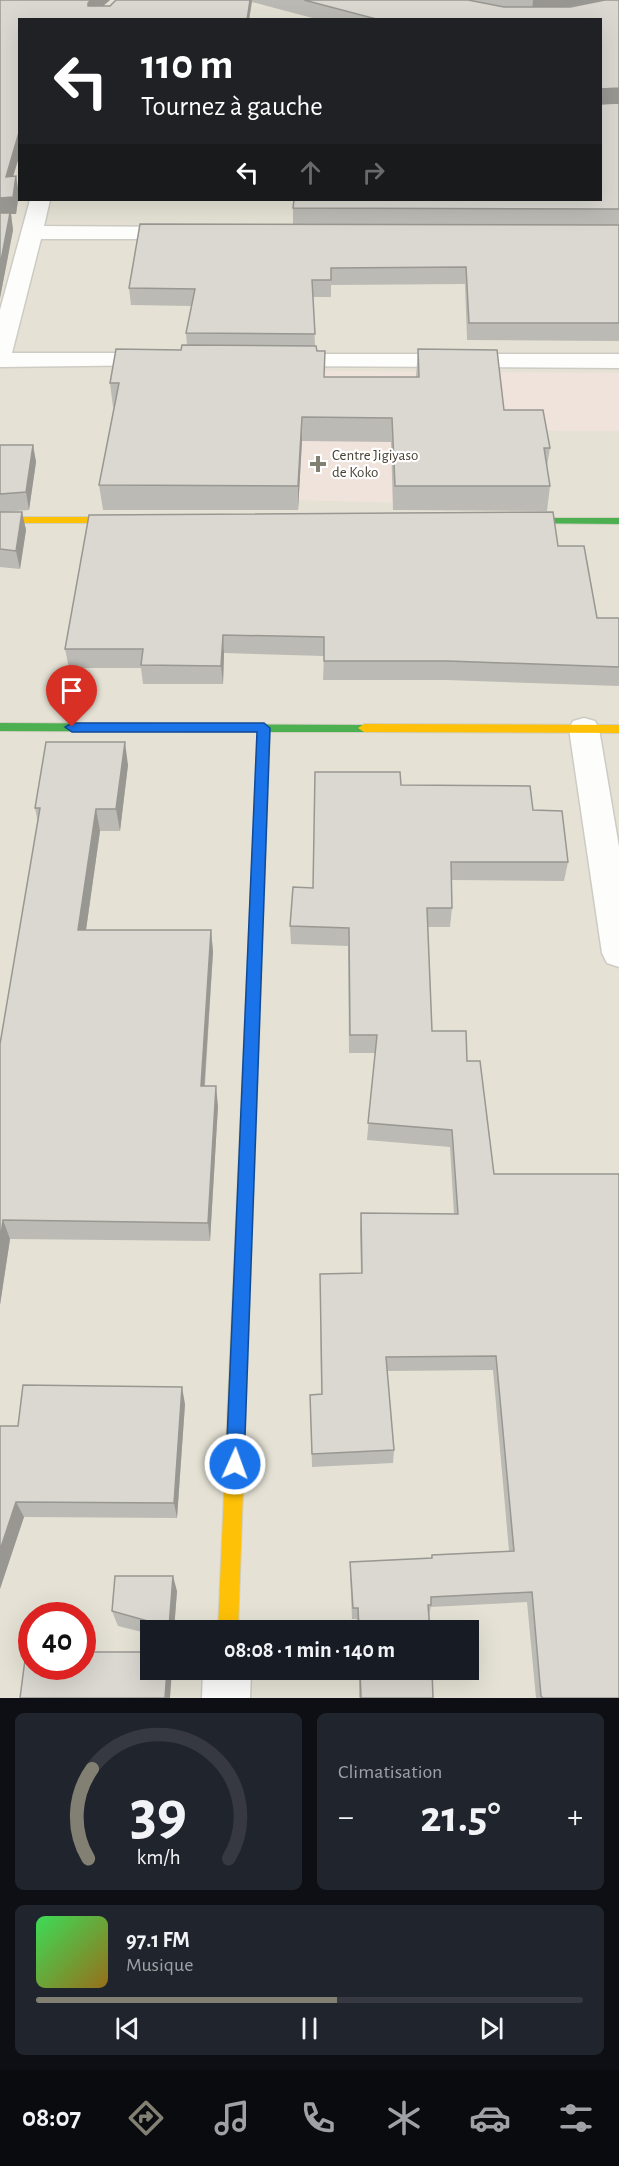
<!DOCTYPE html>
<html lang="fr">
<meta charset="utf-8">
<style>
body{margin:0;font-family:"Alegreya Sans",sans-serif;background:#20242c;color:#f1f3f6;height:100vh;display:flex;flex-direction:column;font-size:22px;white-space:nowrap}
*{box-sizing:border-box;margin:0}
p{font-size:20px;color:#9ea1a6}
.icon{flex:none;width:33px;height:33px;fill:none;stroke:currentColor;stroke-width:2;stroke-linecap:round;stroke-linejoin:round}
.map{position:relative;height:1698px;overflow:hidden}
.panel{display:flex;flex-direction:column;gap:15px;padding:15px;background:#0d0f14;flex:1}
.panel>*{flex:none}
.guide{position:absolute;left:18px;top:18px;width:584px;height:183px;border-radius:0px;box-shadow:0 6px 24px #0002;background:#202124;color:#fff;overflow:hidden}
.speed{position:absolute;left:18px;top:1602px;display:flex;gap:12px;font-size:30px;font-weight:700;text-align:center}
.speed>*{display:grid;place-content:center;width:78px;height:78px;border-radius:50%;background:#171b24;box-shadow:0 6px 24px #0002;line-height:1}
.speed .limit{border:9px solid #d22;background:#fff;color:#111}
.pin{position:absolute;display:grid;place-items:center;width:51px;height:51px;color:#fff;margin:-62px -26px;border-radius:50% 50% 50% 0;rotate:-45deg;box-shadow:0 0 6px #0007}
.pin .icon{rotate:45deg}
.me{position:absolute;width:66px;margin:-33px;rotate:2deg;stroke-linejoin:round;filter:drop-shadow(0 0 4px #0008)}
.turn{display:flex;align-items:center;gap:21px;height:126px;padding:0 24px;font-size:27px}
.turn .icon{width:78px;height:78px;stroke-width:2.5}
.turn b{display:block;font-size:42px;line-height:51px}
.lanes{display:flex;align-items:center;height:57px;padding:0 24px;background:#0003;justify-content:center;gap:30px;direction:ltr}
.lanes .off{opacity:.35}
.big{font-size:45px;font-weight:600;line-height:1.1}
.panel .card{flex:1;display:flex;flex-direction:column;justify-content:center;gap:9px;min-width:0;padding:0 21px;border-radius:9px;background:#20242c}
.panel .dial{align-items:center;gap:0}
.dial svg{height:156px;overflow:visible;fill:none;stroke:#363941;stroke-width:7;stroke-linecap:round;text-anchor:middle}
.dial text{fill:#f1f3f6;stroke:none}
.song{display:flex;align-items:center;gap:18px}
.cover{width:72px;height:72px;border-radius:9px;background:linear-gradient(135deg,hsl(130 70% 55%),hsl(40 70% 35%))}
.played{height:6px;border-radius:3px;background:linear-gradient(90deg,#827f73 55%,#363941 55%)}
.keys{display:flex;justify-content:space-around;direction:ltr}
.heat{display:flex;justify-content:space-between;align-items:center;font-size:33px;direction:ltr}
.panel .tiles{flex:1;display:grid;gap:15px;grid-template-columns:1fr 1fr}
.card:last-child{grid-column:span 2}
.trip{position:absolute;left:140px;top:1620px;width:339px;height:60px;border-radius:0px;background:#171b24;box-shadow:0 6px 24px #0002;font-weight:600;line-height:60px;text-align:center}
.dock{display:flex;height:96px;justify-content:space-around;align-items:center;background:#090b0e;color:#9ea1a6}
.dock .icon{width:42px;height:42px}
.dock .active{color:#827f73}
.dock b{font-size:27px;color:#f1f3f6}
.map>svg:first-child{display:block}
</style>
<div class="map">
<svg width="619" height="1698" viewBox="0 0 619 1698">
<rect width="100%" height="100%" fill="#f0efe8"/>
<!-- residential -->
<path fill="#e5e2d5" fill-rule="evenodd" d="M0,0H619V1698H0ZM20,20H600V200H20ZM32,1616H82V1666H32ZM150,1630H468V1670H150Z"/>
<!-- medical -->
<path fill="#f0e3dc" d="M170,370L619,373V431L475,430L479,505L155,496Z"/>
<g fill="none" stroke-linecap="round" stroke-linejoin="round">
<defs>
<path id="street" d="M30,200H50L44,226L182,227L190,228L193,233L190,238L182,239H41L12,353H158L166,355L170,360L166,365L0,367V310Z
M279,354H619V368L271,366L267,361L271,356Z
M584,718L595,721L599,729L619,847V967L607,963L602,953L569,729L573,721Z
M203,1670H251L250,1698H202Z"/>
<path id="fast" d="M509,518H619V524L505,523V519Z
M0,723L368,725L370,728L368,731L364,732H270L256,1127L254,1132L248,1134L242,1132L240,1127L258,732L0,731Z"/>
<path id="slow" d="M0,517H133L139,520L133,523H0Z
M364,724L619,725V733L364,732L358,728Z
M248,1120L254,1122L256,1127L238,1630H218L240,1127L242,1122Z"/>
</defs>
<!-- street casing -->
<use href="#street" stroke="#cdcbc4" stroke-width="3"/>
<!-- fast casing -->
<use href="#fast" stroke="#d0cebf" stroke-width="2"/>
<!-- slow casing -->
<use href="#slow" stroke="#d0cebf" stroke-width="2"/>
<!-- street -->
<use href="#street" fill="#fdfdfc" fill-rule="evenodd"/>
<!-- fast -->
<use href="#fast" fill="#4caf50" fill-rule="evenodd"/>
<!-- slow -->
<use href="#slow" fill="#ffc107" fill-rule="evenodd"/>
</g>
<!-- wall -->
<path fill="#bbbab4" d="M0,0H110L103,6H110L116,0H619V341L467,340L465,284L331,285V297H313L315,346L324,377H416L418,349L504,410L550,448L547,466L550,486L547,511L393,510L391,442L302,441L298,510H103L99,485L114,407H113L110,383L181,350L187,345L186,333L192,306L131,305L129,288L293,224V208L600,200V20H320L252,2L249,20H20L13,176L19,193L16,214H11L13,230L0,298Z
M0,445H33L36,462L29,510L2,512H22L26,530L20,569L0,567Z
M558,546L597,618H619V686L447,680H323L324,656L224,653L223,684H143L141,668H69L65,649Z
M128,765L120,831H100L86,930H211L213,952L205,1086L218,1106L210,1241L10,1239L0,1305V1044L38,823L35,808Z
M401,785L533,810L568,862L564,881L451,880L452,908L450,927H428L432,1031L467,1061L619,1698H536L527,1602L431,1607L429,1615L430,1630H358L357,1619H352L350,1573V1562L431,1558L432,1555L509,1551L493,1370L387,1371L394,1450L393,1463L312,1467L310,1395L321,1394L320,1289L361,1273L360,1229L361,1213L454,1214L450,1147L367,1140L375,1053H349L348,946L291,944L290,926L313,888Z
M185,1404L177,1518L24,1517L0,1589L18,1426Z
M177,1591L174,1630H150V1634L118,1626L112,1611Z
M359,1670H432L433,1698H359Z"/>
<!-- shaded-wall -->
<path fill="#999792" d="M91,0H110L89,18L88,3Z
M250,0H252L249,20H247Z
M533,0H609L532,12Z
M619,88V103L600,105L601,89Z
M20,129V154L8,193L6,177Z
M16,176L19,193L16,214H11L13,230L0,298V198Z
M302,417V441L298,510V486Z
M33,445L36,462L29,510L26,492Z
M22,512L26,530L20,569L16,551Z
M223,635L224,653L223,684L221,666Z
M125,742L128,765L120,831L116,809Z
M96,809L100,831L83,951L78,930Z
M211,930L213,952L203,1106L201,1086Z
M216,1086L218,1106L210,1241L208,1223Z
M3,1220L10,1239L0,1305V1242Z
M182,1387L185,1404L177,1518L174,1503Z
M16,1502L24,1517L0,1589V1550Z
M173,1576L177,1591L174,1630H170L169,1627Z
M167,1670H172L170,1698H165Z"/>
<!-- building -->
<path fill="#dad8d1" stroke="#999792" stroke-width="1.5" d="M0,0H91L88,3V6H110L116,0H250L247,20H20V129L6,177L16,176L13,197L0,198Z
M304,0H468L504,7H570L605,0H619V88L601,89V104L619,103V209L293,208L294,200H600V20H380Z
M0,213H10L0,266Z
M140,224L619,225V323H469L466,267L331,268V280H312L315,334L186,333L195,289L129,288Z
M182,345L316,346L317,351H325L324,377H419L418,349L497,350L504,410H543L550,448H544L550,486H395L392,418L302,417L298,486L99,485L119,383H110L116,349L181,350Z
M0,445H33L26,492L0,494Z
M0,512H22L16,551L0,549Z
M553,512L558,546H584L597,618H619V667L448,661H324V637L223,635L221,666L141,665L143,649H65L89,515Z
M46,742H125L116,809H96L78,930H211L201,1086H216L208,1223L3,1220L0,1242V1044L40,808H35Z
M315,772H400L401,785L530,786L533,810L562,811L568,862H451L452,908H427L432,1031H466L467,1061H480L494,1174H619V1698H543L541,1696L532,1592L431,1597V1605H428L430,1630H359L358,1608H353L350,1562L432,1558V1555L514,1551L496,1356L386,1357L394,1450L312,1454L310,1395L322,1394L320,1274L362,1273L361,1213L458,1214L452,1130L368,1123L377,1035H350L349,928L290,926L293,887L313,888Z
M23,1385L182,1387L174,1503L16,1502L0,1550V1426H18Z
M115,1576H173L169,1627L112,1611Z
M26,1652H32V1666H82V1652H150V1670H167L165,1698H20Z
M360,1670H432L433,1698H361Z"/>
<!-- route -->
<path fill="#1a73e8" stroke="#114b97" stroke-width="1.5" d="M72,723H264L270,728L244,1464L241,1471L235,1473L228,1471L226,1464L257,732H72L65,727Z"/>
<!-- markers -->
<path fill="#827f73" stroke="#fff" stroke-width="2" d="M315 455h6v6h6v6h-6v6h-6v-6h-6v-6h6z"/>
<g text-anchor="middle" stroke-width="4.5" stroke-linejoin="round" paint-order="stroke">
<!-- far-poi labels -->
<g font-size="15" fill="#474234" stroke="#fff" text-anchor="start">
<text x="332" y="460">Centre Jigiyaso<tspan x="332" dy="17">de Koko</tspan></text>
</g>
</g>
</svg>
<div class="speed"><div class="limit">40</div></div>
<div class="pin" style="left:72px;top:727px;background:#d93025"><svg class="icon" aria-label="arrive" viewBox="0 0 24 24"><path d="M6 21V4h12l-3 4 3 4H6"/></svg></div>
<svg class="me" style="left:235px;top:1464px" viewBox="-20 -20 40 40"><circle r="17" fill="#1a73e8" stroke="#fff" stroke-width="3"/><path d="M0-11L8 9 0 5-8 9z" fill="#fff"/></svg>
<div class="trip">08:08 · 1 min · 140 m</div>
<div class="guide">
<div class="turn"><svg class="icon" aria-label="left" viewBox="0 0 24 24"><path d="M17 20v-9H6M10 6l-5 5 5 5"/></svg><div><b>110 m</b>Tournez à gauche</div></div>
<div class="lanes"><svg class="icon" aria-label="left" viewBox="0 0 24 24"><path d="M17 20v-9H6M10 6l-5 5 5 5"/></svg><svg class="icon off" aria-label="ahead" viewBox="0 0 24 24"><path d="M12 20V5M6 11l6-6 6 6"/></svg><svg class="icon off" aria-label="right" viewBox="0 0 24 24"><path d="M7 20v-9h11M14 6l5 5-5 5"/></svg></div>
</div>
</div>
<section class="panel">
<div class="tiles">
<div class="card dial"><svg viewBox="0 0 100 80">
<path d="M14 69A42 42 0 1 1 86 69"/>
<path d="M14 69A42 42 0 0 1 16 23" stroke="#827f73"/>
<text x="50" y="56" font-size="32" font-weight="700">39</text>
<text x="50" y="72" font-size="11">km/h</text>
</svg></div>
<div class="card"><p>Climatisation</p>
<div class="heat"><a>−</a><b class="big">21.5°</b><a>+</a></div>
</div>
<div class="card">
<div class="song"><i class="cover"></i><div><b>97.1 FM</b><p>Musique</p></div></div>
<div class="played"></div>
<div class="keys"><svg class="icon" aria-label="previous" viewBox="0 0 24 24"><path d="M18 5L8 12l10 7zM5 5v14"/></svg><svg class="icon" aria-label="pause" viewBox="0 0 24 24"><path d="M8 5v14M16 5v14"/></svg><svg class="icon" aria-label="next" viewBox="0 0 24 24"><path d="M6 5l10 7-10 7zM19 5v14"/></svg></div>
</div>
</div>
</section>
<nav class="dock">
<b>08:07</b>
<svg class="icon active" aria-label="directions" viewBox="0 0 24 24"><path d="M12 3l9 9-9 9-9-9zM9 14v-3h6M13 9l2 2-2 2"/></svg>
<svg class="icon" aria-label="music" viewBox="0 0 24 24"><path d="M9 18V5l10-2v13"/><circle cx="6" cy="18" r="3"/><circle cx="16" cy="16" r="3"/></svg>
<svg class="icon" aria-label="phone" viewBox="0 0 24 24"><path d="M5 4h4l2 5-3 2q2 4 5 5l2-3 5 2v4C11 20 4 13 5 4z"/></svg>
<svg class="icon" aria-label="climate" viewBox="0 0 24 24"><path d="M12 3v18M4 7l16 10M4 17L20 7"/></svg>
<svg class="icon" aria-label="car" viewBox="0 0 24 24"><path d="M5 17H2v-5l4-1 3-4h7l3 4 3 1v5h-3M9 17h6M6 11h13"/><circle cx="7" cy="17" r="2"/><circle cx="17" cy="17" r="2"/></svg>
<svg class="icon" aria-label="filters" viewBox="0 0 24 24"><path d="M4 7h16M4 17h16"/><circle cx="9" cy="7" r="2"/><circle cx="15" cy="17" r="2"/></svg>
</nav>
